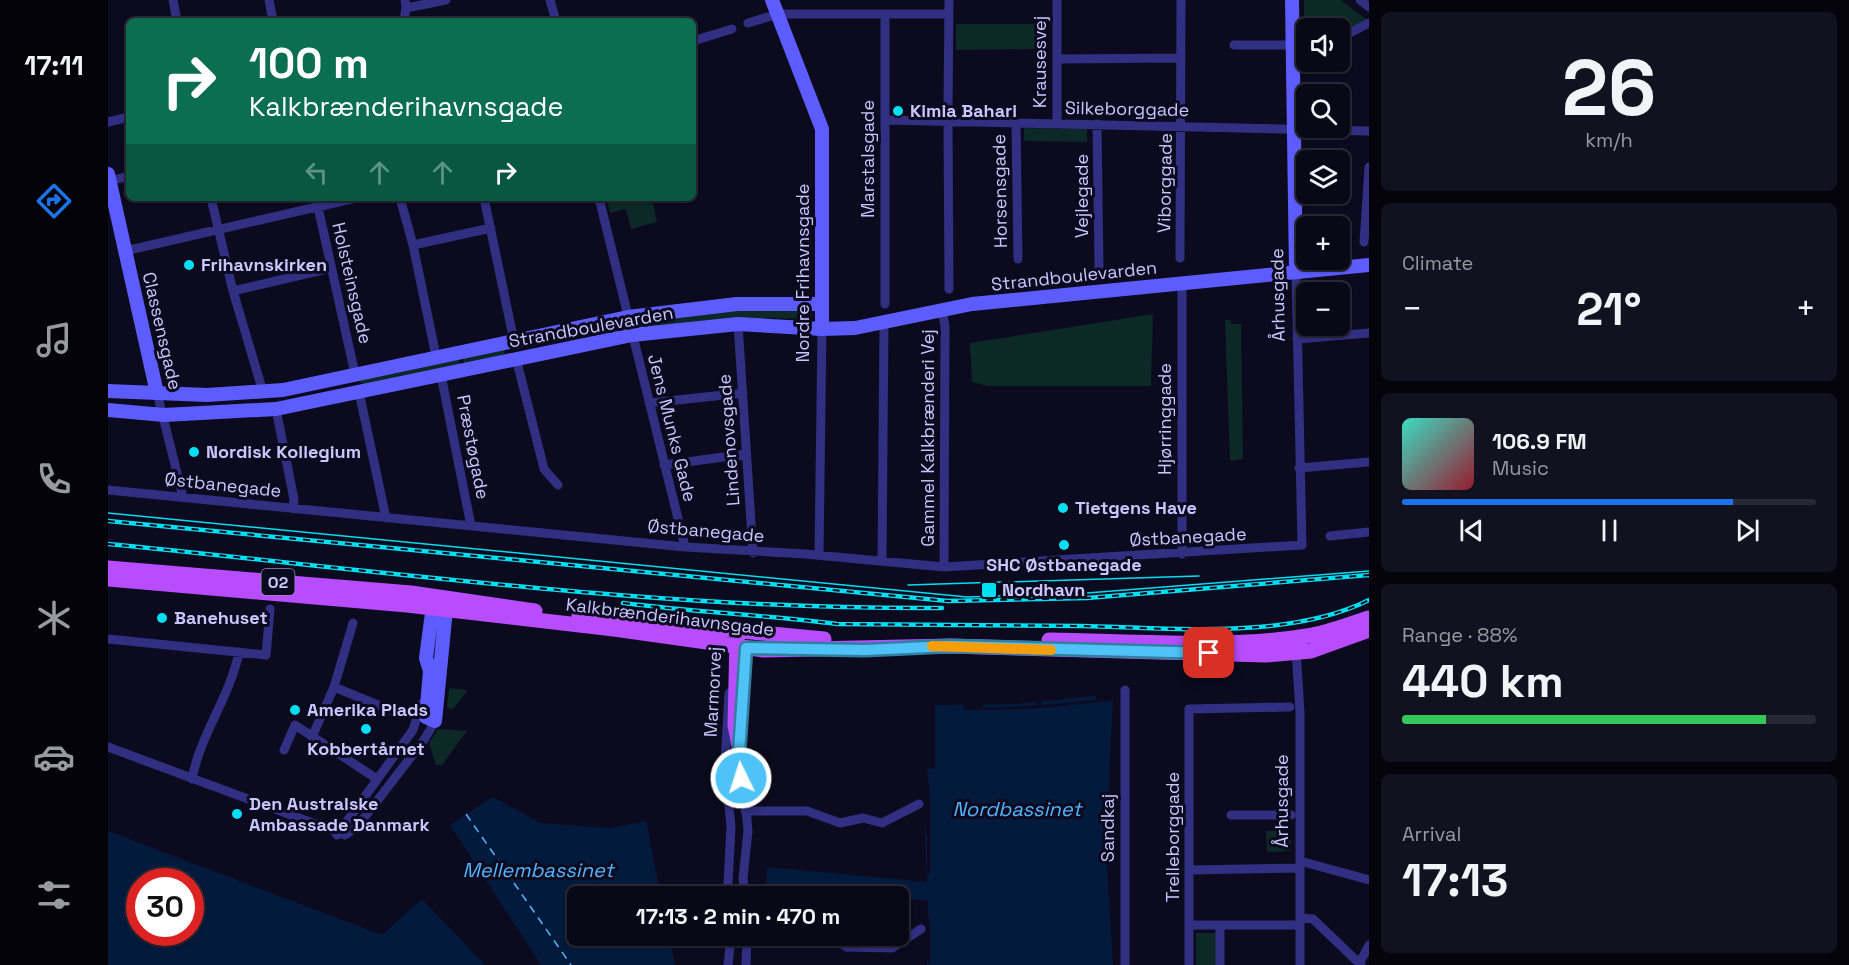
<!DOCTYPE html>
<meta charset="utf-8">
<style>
body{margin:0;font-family:"Space Grotesk",sans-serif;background:#12111f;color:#f1f3f6;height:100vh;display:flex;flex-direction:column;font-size:22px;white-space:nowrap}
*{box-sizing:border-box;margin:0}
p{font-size:20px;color:#999aa1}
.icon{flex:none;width:33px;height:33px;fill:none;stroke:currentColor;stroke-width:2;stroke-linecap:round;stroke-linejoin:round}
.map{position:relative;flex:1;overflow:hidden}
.panel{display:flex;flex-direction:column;gap:12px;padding:12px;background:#05040c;width:480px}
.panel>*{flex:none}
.banner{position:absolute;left:18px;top:18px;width:570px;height:183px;border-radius:9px;box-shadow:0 2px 4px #0004,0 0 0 2px #292935;background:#0b6e4f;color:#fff;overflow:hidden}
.buttons{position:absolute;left:1188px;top:18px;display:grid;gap:12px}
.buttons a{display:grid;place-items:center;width:54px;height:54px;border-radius:9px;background:#090816;box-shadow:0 2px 4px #0004,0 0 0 2px #292935;font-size:30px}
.speed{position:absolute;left:18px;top:868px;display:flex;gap:12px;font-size:30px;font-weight:700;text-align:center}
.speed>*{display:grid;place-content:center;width:78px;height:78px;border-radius:50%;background:#090816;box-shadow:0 2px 4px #0004,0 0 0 2px #292935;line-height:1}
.speed .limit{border:9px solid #d22;background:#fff;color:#111}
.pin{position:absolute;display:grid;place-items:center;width:51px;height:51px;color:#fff;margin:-26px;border-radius:12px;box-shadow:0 3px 9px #0006}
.me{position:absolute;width:66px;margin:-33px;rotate:356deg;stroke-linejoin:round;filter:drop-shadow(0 0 4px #0008)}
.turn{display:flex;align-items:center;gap:21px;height:126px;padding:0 24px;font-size:27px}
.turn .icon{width:78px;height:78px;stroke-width:2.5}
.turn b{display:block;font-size:42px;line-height:51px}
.lanes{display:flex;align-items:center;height:57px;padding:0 24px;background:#0003;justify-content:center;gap:30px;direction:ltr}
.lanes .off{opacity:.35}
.big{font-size:45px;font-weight:800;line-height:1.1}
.panel .widget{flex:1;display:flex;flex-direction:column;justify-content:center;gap:9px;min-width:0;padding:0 21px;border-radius:9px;background:#12111f}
.panel .dial{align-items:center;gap:0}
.dial b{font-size:78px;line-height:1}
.song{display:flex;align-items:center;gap:18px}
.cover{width:72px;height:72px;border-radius:9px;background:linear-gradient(135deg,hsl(170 70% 55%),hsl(350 70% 35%))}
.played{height:6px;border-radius:3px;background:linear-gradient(90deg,#1a73e8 80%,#292935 80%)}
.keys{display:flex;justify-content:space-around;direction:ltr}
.heat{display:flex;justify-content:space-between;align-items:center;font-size:33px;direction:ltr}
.charge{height:9px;border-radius:4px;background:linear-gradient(90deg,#34c759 88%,#292935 0)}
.trip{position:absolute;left:459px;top:886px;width:342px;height:60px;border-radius:9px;background:#090816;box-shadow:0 2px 4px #0004,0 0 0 2px #292935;font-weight:800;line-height:60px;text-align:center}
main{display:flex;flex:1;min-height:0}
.menu{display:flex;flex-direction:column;width:108px;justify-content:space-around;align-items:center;background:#040309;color:#999aa1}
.menu .icon{width:42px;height:42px}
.menu .current{color:#1a73e8}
.menu b{font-size:27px;color:#f1f3f6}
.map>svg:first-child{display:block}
</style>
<main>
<nav class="menu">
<b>17:11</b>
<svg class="icon current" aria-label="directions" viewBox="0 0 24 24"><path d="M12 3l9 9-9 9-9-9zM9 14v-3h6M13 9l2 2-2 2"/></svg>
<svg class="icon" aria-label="music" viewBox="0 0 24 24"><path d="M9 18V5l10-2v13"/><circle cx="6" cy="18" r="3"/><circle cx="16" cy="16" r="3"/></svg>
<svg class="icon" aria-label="phone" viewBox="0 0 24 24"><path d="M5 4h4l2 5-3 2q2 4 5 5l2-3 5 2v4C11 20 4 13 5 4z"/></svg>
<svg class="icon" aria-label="climate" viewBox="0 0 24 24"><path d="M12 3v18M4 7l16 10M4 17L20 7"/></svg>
<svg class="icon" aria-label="car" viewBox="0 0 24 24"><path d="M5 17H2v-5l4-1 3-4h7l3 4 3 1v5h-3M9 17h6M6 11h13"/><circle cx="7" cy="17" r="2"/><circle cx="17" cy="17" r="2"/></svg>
<svg class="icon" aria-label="filters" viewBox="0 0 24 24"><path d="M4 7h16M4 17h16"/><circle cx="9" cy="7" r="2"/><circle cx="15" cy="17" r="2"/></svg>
</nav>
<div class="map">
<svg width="1261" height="965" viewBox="0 0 1261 965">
<rect width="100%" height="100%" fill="#0c0a1e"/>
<!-- green -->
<path fill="#0c2827" d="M1196,0H1233L1260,21L1232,36V28H1198L1196,53Z
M848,24H939V39L933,49L848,50Z
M916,128L979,129V142L916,141Z
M499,198H544L549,222L523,229L518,209L502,213Z
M639,309L697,310V319L663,318L529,331L528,319Z
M1045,314L1043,386H879L864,382L862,343Z
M1117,320H1122L1123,324H1133L1135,459L1122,461Z
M396,346L397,357L357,367L354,354Z
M350,355L353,367L260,387L249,380Z
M341,688L360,690L345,709L339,708Z
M330,729L359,731L334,765H328L321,743Z
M1158,831H1183V851L1159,852Z
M1088,933H1113V965H1088Z"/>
<!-- water -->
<path fill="#041a3d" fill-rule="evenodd" d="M1005,694L998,848L1005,965H819L820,901L658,886L659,867L819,882L814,769L827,768V705L908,704Z
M385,797L433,823L502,828L538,821L553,897H470V936H561L567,965H433L342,825Z
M0,831L274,935L314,899L377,965H0ZM32,882H82V933H32Z"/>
<!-- pier -->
<path fill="#0c0a1e" d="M1005,693L1004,701L921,709L855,710V702H875V708L921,706L929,705V700L933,699L934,705L988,700V695Z
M814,769H819L822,801V873L819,875V839L814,803Z
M820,912L822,928V965L817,953V914Z"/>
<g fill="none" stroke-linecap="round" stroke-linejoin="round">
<!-- ferry -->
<path stroke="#54b4ff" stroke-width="1.5" stroke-dasharray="8 6" stroke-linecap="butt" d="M358,814L463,965"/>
<!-- street -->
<path stroke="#302f82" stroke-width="9" d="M65,0L69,21
M161,0L165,21
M297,0L298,8L338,0
M442,0L448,21
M1252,0L1261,7
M777,14V304
M296,21L298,8
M640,23L670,14H840
M1232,38L1261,23
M585,41L624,29
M1126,45H1185
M1185,56L1198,54
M949,59L1073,58
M840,110L841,0
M777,120L1261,131
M840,121L841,289
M0,122L21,117
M908,123L910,259
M949,124V0
M989,124L991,267
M2,181L21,176
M103,198L125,291L155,392
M208,198L247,374
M292,198L305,245L328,356
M376,198L406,341
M491,198L577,547
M1256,242L1261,167
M305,245L383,228
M17,251L248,198
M1072,258L1073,0
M1074,283V554
M125,291L223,268
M834,309L837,327L836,567
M630,324L645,553
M1189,339L1261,333
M408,358L436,469L450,485
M333,375L363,526
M251,392L278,518
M49,393L75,497
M541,403L635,393
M168,409L186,499L185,509
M556,465L638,454
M1191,468L1261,462
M0,490L577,547L697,554L836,567L1194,545L1188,271
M1222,536L1261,532
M711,555L714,329
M774,561L776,323
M0,639L158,655L162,609
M1188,650L1192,712V965
M226,687L287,712
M1017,690V965
M621,693L617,764L623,827L620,883L622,897
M634,704L638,649
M204,737L226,687L245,623
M632,741L640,831L635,878L637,897
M0,747L237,835L249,827L316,740L327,721
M176,750L187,725L269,779
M84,779C92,735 122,697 131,652
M637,811H699L732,823L755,818L774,823L811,804
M1123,815H1183
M229,835L305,730L313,704
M1192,861L1261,880
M1081,870L1192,868
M1192,918L1205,919L1253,965
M1081,925H1192
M1112,925V965
M677,936L727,940L739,947L784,948L813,929
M1251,964L1261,945
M620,965L623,936
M638,965L639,936
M1081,965V709L1182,707"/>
<!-- secondary -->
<path stroke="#5d5dff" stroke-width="14" d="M664,0L714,129V329
M1184,0L1188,271
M0,174L49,393
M0,391L99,395L175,390L520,317L629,304H713
M0,410L56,415L168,409L524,335L630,324L714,329L747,328L864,304L1261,265
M326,598L318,658L322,671L318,717L327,721L339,599"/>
<!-- primary -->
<path stroke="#b84dff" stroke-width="15" d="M0,568L303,593L427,611
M0,579L299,605L506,629L656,650L842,646L1158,655L1203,651L1261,630
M471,615L716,639
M629,639L627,725L631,746
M941,640C1022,641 1120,649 1199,636C1220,633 1241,624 1261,618"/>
<!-- tram -->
<path stroke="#00dff1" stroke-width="1.5" d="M0,513L859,597L979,593L1261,571
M800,585L1091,576"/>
<defs>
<path id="rail" d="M0,521L840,601L979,598L1261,575
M0,544C277,571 555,610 834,608
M515,603C586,612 657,615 729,624C810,625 892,625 974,626C1062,628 1181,640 1261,600"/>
</defs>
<!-- rail casing -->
<use href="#rail" stroke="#00dff1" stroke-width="4.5"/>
<!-- rail -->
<use href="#rail" stroke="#0c0a1e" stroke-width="2" stroke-dasharray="7" stroke-linecap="butt"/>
</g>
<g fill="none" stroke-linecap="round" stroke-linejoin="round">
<defs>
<path id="route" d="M633,778L631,753L638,648L757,650L842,646L1101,653"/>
</defs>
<!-- route casing -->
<use href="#route" stroke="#337fa1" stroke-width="15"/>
<!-- route -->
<use href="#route" stroke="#4fc3f7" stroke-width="10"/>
<!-- slow -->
<path stroke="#f59e0b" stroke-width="10" d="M824,646L943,650"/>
</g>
<!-- markers -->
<g fill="#00dff1" stroke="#0c0a1e" stroke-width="2">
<circle cx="790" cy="111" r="6"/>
<circle cx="81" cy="265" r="6"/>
<circle cx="86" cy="452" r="6"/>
<circle cx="955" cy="508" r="6"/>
<circle cx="956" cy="545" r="6"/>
<rect x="873" y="582" width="16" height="16" rx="3"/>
<circle cx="54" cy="618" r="6"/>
<circle cx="187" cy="710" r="6"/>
<circle cx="258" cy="729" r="6"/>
<circle cx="129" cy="814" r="6"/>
</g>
<g text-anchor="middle" stroke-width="6" stroke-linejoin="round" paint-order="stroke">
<!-- shield labels -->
<rect fill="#0c0a1e" stroke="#928ebc" stroke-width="1.5" x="153.5" y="569" width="33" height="26" rx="4.5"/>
<g font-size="16" font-weight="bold" fill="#cbc6ff">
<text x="170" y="588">O2</text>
</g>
<!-- street labels -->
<g font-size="18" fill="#cbc6ff" stroke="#0c0a1e">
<text transform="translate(932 62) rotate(-90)" y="6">Krausesvej</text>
<text transform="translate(1019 109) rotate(1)" y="6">Silkeborggade</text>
<text transform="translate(760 159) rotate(-90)" y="6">Marstalsgade</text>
<text transform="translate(1057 183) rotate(-89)" y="6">Viborggade</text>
<text transform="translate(892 191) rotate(-91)" y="6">Horsensgade</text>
<text transform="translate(974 196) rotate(-90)" y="6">Vejlegade</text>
<text transform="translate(695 273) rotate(-90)" y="6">Nordre Frihavnsgade</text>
<text transform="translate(966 276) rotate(-6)" y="6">Strandboulevarden</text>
<text transform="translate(244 283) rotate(77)" y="6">Holsteinsgade</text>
<text transform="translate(1170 295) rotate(-91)" y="6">Århusgade</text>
<text transform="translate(483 327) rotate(-10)" y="6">Strandboulevarden</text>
<text transform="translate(54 331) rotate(77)" y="6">Classensgade</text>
<text transform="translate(1057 419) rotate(-90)" y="6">Hjørringgade</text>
<text transform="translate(564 428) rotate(76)" y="6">Jens Munks Gade</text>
<text transform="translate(820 438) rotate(-90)" y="6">Gammel Kalkbrænderi Vej</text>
<text transform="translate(621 440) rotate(-94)" y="6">Lindenovsgade</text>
<text transform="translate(365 447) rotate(79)" y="6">Præstøgade</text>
<text transform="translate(115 485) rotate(6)" y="6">Østbanegade</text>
<text transform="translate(598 531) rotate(5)" y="6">Østbanegade</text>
<text transform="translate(1080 537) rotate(-3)" y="6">Østbanegade</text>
<text transform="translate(562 617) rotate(7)" y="6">Kalkbrænderihavnsgade</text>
<text transform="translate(605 692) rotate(-87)" y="6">Marmorvej</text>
<text transform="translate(1174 801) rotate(-90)" y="6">Århusgade</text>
<text transform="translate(1000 828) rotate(-90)" y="6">Sandkaj</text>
<text transform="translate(1065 837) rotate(-90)" y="6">Trelleborggade</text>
</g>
<!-- poi labels -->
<g font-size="18" font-weight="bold" fill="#cbc6ff" stroke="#0c0a1e" text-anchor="start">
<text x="802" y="117">Kimia Bahari</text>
<text x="93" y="271">Frihavnskirken</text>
<text x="98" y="458">Nordisk Kollegium</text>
<text x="967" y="514">Tietgens Have</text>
<text x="956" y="571" text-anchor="middle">SHC Østbanegade</text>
<text x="894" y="596">Nordhavn</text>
<text x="66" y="624">Banehuset</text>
<text x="199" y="716">Amerika Plads</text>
<text x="258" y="755" text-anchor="middle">Kobbertårnet</text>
<text x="141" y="810">Den Australske<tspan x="141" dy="21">Ambassade Danmark</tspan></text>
</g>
<!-- water labels -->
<g font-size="20" font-style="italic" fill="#54b4ff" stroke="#0c0a1e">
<text x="909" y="816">Nordbassinet</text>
<text x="430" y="877">Mellembassinet</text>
</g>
</g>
</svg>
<div class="buttons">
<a><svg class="icon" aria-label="sound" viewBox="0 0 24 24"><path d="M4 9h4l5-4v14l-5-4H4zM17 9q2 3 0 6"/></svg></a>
<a><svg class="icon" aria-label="search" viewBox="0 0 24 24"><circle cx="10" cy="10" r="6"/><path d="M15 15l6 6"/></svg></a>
<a><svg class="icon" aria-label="layers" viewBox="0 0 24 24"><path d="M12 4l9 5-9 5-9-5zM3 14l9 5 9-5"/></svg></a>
<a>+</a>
<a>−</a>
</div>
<div class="speed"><div class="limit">30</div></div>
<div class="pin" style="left:1101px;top:653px;background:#d93025"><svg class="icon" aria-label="arrive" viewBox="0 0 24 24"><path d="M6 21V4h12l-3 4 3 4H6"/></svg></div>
<svg class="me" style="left:633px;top:778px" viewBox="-20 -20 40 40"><circle r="17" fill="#4fc3f7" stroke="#fff" stroke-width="3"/><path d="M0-11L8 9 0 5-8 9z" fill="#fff"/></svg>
<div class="trip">17:13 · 2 min · 470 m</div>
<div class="banner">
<div class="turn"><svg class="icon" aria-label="right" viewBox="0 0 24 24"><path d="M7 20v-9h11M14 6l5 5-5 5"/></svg><div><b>100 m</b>Kalkbrænderihavnsgade</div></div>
<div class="lanes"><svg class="icon off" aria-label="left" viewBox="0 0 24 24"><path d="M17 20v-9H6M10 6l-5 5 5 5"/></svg><svg class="icon off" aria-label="ahead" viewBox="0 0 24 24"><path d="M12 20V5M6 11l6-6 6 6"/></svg><svg class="icon off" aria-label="ahead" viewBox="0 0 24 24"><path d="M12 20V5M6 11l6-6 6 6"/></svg><svg class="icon" aria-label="right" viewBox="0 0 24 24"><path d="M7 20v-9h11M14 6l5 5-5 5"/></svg></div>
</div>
</div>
<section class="panel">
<div class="widget dial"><b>26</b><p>km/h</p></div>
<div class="widget"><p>Climate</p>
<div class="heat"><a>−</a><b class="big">21°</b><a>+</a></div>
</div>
<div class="widget">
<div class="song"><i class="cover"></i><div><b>106.9 FM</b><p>Music</p></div></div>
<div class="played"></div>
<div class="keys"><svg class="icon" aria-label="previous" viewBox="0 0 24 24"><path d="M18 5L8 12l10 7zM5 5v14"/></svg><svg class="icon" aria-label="pause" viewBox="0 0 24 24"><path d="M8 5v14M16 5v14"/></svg><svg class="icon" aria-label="next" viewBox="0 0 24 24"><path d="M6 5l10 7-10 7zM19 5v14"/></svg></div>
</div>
<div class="widget"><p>Range · 88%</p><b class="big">440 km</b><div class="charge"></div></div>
<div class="widget"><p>Arrival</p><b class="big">17:13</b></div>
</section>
</main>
